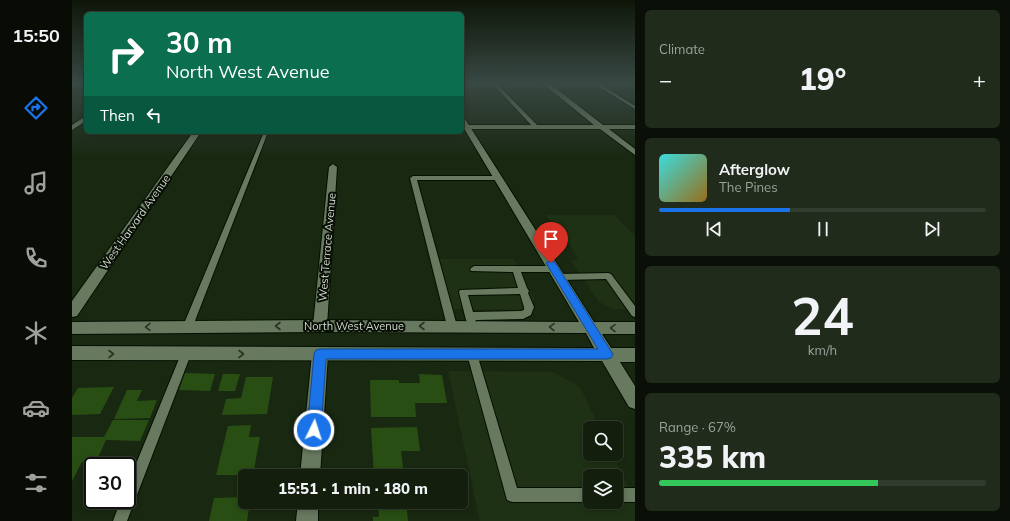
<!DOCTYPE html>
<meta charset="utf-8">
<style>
body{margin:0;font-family:Mulish,sans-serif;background:#202b1b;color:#f1f3f6;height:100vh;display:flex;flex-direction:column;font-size:15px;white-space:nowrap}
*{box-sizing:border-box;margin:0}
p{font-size:13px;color:#9da29d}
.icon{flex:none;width:22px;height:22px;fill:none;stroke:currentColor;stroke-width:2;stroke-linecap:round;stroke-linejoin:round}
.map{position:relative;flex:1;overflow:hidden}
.details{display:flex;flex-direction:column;gap:10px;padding:10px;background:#0a1007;width:375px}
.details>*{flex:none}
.hud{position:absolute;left:12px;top:12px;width:380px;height:122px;border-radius:6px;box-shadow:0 2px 6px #0003,0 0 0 1px #323c2e;background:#0b6e4f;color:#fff;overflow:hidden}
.controls{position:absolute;left:511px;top:421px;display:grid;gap:8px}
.controls a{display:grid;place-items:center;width:40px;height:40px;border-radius:6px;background:#131e0d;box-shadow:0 2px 6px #0003,0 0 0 1px #323c2e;font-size:20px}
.speed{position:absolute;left:12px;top:457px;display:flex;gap:8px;font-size:20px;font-weight:700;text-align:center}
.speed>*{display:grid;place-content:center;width:52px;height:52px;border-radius:50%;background:#131e0d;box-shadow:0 2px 6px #0003,0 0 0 1px #323c2e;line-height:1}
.speed .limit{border:2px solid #111;border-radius:6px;background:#fff;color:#111}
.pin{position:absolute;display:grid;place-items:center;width:34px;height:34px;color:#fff;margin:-41px -17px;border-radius:50% 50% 50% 0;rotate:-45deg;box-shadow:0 0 4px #0007}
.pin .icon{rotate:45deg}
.me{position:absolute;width:44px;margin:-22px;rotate:4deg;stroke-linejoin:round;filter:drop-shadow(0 0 3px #0008)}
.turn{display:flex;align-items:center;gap:14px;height:84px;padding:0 16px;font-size:18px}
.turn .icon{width:52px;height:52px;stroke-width:2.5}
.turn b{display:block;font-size:28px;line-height:34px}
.then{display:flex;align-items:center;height:38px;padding:0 16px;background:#0003;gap:8px;font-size:15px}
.big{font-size:30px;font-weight:800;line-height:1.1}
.details .card{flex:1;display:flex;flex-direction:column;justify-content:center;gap:6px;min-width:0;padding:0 14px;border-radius:6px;background:#202b1b}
.details .dial{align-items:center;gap:0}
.dial b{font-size:52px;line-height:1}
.song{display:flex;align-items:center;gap:12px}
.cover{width:48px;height:48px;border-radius:6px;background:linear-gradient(135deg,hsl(180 70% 55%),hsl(40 70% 35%))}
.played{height:4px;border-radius:2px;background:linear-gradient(90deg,#1a73e8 40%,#323c2e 40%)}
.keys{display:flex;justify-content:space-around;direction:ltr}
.heat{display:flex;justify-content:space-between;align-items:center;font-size:22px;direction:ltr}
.charge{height:6px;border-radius:3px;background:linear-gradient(90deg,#34c759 67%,#323c2e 0)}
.trip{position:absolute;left:166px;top:469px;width:230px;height:40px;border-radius:6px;background:#131e0d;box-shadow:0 2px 6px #0003,0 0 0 1px #323c2e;font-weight:800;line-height:40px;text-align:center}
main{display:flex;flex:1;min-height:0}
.tabs{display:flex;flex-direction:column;width:72px;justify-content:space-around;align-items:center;background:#080c05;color:#9da29d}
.tabs .icon{width:28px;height:28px}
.tabs .selected{color:#1a73e8}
.tabs b{font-size:18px;color:#f1f3f6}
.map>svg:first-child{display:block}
</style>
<main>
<nav class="tabs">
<b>15:50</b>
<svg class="icon selected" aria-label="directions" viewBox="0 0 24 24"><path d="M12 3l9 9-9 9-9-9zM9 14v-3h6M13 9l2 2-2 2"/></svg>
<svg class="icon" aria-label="music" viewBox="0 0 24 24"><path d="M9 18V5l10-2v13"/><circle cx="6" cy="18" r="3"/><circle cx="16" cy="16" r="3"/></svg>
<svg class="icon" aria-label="phone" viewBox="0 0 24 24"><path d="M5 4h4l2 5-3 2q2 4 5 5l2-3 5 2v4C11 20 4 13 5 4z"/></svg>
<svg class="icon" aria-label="climate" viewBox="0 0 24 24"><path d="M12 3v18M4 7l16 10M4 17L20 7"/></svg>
<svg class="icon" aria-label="car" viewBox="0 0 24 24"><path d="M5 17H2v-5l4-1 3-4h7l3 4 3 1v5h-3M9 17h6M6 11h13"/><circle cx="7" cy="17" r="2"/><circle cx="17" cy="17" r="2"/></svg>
<svg class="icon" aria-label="filters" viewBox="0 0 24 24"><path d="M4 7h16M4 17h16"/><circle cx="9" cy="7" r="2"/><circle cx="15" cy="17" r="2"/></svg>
</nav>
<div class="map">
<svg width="563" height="521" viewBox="0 0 563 521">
<rect width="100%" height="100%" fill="#192811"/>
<!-- built -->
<path fill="#1e3114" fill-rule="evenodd" d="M474,215H542L563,236V309H542L527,302L499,260H506L498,245L486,227L478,221Z
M367,259H442L463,300L455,310L381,309Z
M376,371L481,372L508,387L528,428H518V454H541L563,502V521H408ZM518,476H544V502H518Z"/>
<!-- building -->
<path fill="#294e14" d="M113,373L143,374L138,391L107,390Z
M151,374H168L163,391H146Z
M347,374L370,375L375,403H343L344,417H299L298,380H327V383H348Z
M174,377H201L195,414L150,415L154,399L169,398Z
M42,387L28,414L0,415V398L6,388Z
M55,390H70L65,401L85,400L78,418L42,419Z
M41,420H77L68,441L34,440L24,462H10L0,481V437H32Z
M179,425L177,437H188L181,475H144L156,426Z
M345,427L348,451H329L332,476H302L299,428Z
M173,497V502H178L175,521H137L142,498Z
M306,502H334L336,521H301V517H307Z"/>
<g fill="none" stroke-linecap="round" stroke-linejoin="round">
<defs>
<path id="service" d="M420,83H424L466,126V128H462Z
M521,83H526L563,106V109Z
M192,132H196L121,326L119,329L116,330L113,329L111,326Z
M341,176H426L429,178L426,180H345L385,326L383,329L380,330L377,329L375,326L338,178Z
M402,266H482L486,269L482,272H449L455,288L457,291L456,293L462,307L459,315L451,319L404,320L402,323L399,324L396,323L394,320L387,292L388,290L446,288L441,272L399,271L398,269ZM448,294L452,307V310L449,311L401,312L396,295Z
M536,273L539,274L563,306V317L560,316L534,279L487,280L483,277L487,274Z
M114,350L118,351L119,354L55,521H41L49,500H55V486L109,354L110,351Z
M400,350L404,351L405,354L445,488H518V502H440L435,500L395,354L396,351Z
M544,488H563V502H544Z"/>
<path id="minor" d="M470,83H477L531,125H563V129H537L563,149V155L528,129H395L391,127L395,125H522Z
M14,116V121L0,130V125Z
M121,132H129L5,316L0,317V301Z
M261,164L265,167L255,326L253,330L248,332L243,330L241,326L257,167Z
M248,347L253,349L256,354L248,476H228L240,354L243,349Z
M226,502H246V521H224Z"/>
<path id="secondary" d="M390,117L393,119L522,322H563V334H530L539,348H563V362H548L563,386V409L557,407L530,361L0,360V346L522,348L514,333L248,332L0,334V322L248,320L507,322L390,125Z"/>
</defs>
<!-- service casing -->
<use href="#service" stroke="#041000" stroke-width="2"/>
<!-- minor casing -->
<use href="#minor" stroke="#041000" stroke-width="2"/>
<!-- secondary casing -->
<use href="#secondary" stroke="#041000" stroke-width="2"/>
<!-- service -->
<use href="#service" fill="#67795f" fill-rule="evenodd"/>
<!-- minor -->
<use href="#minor" fill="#67795f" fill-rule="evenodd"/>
<!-- secondary -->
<use href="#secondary" fill="#67795f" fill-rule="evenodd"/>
</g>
<!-- one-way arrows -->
<defs><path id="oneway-chevron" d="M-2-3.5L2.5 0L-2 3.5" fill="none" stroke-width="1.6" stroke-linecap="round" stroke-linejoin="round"/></defs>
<g stroke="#293324">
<use href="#oneway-chevron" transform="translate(206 326) rotate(180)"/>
<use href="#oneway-chevron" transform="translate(350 326) rotate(-180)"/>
<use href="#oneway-chevron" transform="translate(76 327) rotate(179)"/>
<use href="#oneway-chevron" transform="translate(480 327) rotate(-179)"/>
<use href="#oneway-chevron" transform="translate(541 328) rotate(-179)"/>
<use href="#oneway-chevron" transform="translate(39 354)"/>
<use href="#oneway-chevron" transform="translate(169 354)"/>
</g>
<!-- sky -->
<linearGradient id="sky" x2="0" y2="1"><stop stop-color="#0e1609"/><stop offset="0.53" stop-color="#384843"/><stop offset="1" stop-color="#384843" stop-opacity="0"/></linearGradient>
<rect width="563" height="156" fill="url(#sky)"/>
<!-- route -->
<path fill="#1a73e8" stroke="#114b97" d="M479,260L482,261L539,351L541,354L539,358L535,359H254L249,430L247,435L242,437L237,435L235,430L242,354L244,350L248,349H526L474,263Z"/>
<g text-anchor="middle" stroke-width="4" stroke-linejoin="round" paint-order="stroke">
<!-- street labels -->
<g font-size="11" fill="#d0dacc" stroke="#080e05">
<text transform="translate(63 222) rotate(-55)" y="4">West Harvard Avenue</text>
<text transform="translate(255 247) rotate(-85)" y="4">West Terrace Avenue</text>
<text x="282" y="330">North West Avenue</text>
</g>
</g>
</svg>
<div class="controls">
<a><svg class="icon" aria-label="search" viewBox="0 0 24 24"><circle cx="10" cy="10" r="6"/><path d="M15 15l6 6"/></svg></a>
<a><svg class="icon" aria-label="layers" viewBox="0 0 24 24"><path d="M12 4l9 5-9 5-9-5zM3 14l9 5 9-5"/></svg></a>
</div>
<div class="speed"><div class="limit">30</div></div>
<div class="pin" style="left:479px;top:263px;background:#d93025"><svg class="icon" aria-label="arrive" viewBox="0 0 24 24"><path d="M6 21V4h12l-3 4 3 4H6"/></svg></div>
<svg class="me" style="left:242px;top:430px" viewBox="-20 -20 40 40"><circle r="17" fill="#1a73e8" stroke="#fff" stroke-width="3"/><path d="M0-11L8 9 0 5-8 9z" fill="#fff"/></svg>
<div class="trip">15:51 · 1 min · 180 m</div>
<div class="hud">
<div class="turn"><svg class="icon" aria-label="right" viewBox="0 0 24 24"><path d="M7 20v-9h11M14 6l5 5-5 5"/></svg><div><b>30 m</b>North West Avenue</div></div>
<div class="then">Then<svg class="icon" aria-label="left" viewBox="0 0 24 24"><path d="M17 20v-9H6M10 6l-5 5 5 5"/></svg></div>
</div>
</div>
<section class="details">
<div class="card"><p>Climate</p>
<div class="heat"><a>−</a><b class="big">19°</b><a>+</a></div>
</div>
<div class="card">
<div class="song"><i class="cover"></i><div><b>Afterglow</b><p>The Pines</p></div></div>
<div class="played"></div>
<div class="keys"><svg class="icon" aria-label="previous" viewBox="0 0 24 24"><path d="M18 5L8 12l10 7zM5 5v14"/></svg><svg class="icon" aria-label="pause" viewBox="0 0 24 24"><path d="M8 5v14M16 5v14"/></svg><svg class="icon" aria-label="next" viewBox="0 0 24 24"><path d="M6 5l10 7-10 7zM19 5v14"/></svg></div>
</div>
<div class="card dial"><b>24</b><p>km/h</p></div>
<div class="card"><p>Range · 67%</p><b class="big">335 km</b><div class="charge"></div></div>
</section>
</main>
